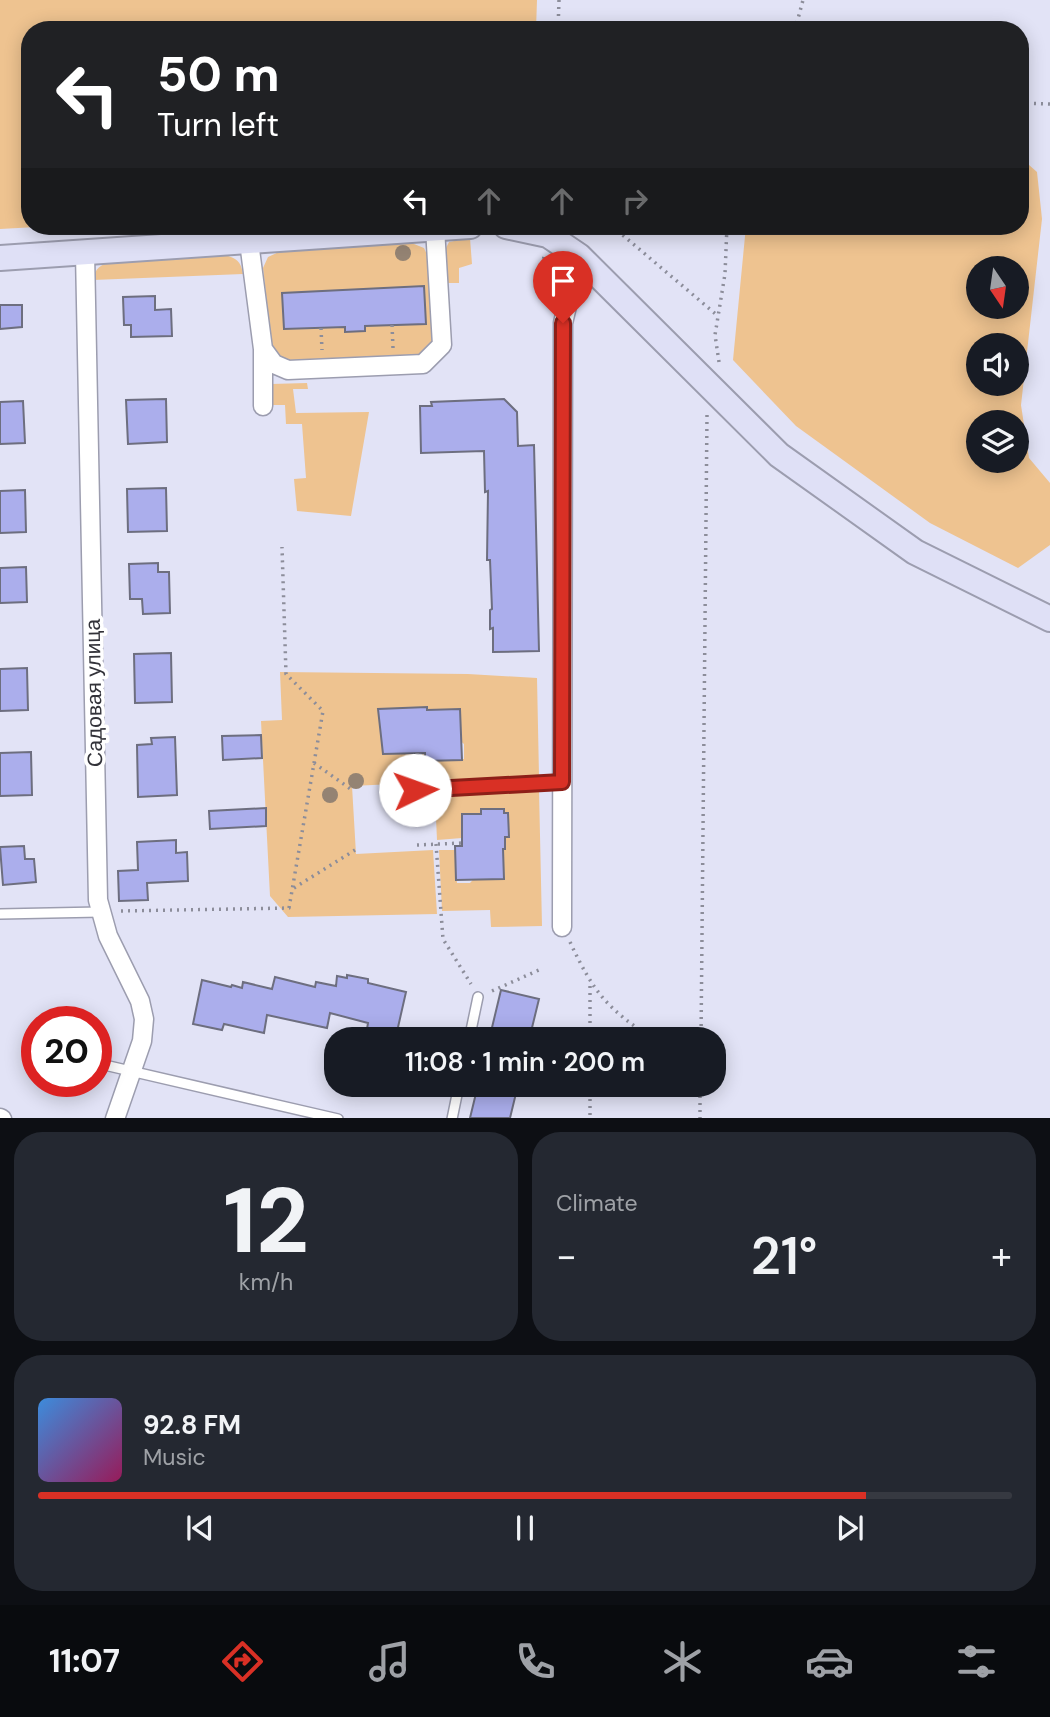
<!DOCTYPE html>
<meta charset="utf-8">
<style>
body{margin:0;font-family:"DM Sans",sans-serif;background:#242831;color:#f1f3f6;height:100vh;display:flex;flex-direction:column;font-size:26px;white-space:nowrap}
*{box-sizing:border-box;margin:0}
p{font-size:23px;color:#9ea1a6}
.icon{flex:none;width:38px;height:38px;fill:none;stroke:currentColor;stroke-width:2;stroke-linecap:round;stroke-linejoin:round}
.map{position:relative;height:1118px;overflow:hidden}
.details{display:flex;flex-direction:column;gap:14px;padding:14px;background:#0d0f14;flex:1}
.details>*{flex:none}
.banner{position:absolute;left:21px;top:21px;width:1008px;height:214px;border-radius:28px;box-shadow:0 4px 18px #0003;background:#202124;color:#fff;overflow:hidden}
.needle{width:46px;rotate:167deg}
.tools{position:absolute;left:966px;top:256px;display:grid;gap:14px}
.tools a{display:grid;place-items:center;width:63px;height:63px;border-radius:50%;background:#171b24;box-shadow:0 4px 18px #0003;font-size:35px}
.speed{position:absolute;left:21px;top:1006px;display:flex;gap:14px;font-size:35px;font-weight:700;text-align:center}
.speed>*{display:grid;place-content:center;width:91px;height:91px;border-radius:50%;background:#171b24;box-shadow:0 4px 18px #0003;line-height:1}
.speed .limit{border:10px solid #d22;background:#fff;color:#111}
.pin{position:absolute;display:grid;place-items:center;width:60px;height:60px;color:#fff;margin:-72px -30px;border-radius:50% 50% 50% 0;rotate:-45deg;box-shadow:0 0 7px #0007}
.pin .icon{rotate:45deg}
.me{position:absolute;width:77px;margin:-38px;rotate:87deg;stroke-linejoin:round;filter:drop-shadow(0 0 5px #0008)}
.turn{display:flex;align-items:center;gap:24px;height:147px;padding:0 21px;font-size:32px}
.turn .icon{width:91px;height:91px;stroke-width:2.5}
.turn b{display:block;font-size:49px;line-height:60px}
.lanes{display:flex;align-items:center;height:66px;padding:0 21px;background:#0003;justify-content:center;gap:35px;direction:ltr}
.lanes .off{opacity:.35}
.big{font-size:52px;font-weight:600;line-height:1.1}
.details .widget{flex:1;display:flex;flex-direction:column;justify-content:center;gap:10px;min-width:0;padding:0 24px;border-radius:28px;background:#242831}
.details .dial{align-items:center;gap:0}
.dial b{font-size:91px;line-height:1}
.song{display:flex;align-items:center;gap:21px}
.cover{width:84px;height:84px;border-radius:10px;background:linear-gradient(135deg,hsl(210 70% 55%),hsl(330 70% 35%))}
.played{height:7px;border-radius:4px;background:linear-gradient(90deg,#d93025 85%,#363941 85%)}
.keys{display:flex;justify-content:space-around;direction:ltr}
.heat{display:flex;justify-content:space-between;align-items:center;font-size:38px;direction:ltr}
.details .tiles{flex:1;display:grid;gap:14px;grid-template-columns:1fr 1fr}
.widget:last-child{grid-column:span 2}
.trip{position:absolute;left:324px;top:1027px;width:402px;height:70px;border-radius:28px;background:#171b24;box-shadow:0 4px 18px #0003;font-weight:600;line-height:70px;text-align:center}
.tabs{display:flex;height:112px;justify-content:space-around;align-items:center;background:#090b0e;color:#9ea1a6}
.tabs .icon{width:49px;height:49px}
.tabs .selected{color:#d93025}
.tabs b{font-size:32px;color:#f1f3f6}
.map>svg:first-child{display:block}
</style>
<div class="map">
<svg width="1050" height="1119" viewBox="0 0 1050 1119">
<rect width="100%" height="100%" fill="#e2e3f6"/>
<!-- green -->
<path fill="#eec390" fill-rule="evenodd" d="M0,0H537L536,30H30V226H55L0,229Z
M1020,157L1037,172L1042,219L1021,405L1029,458L1050,483V545L1018,568L930,523L796,426L733,360L746,226H1020ZM978,268H1017V306H978ZM978,345H1017V383H978ZM978,422H1017V460H978Z
M470,238L472,264L459,268V283H446L445,250L449,242Z
M409,242L424,248L430,261L435,354L423,364H274L263,268L268,257L281,251Z
M225,255C236,258 241,261 243,274L93,280C95,268 101,264 112,262Z
M307,383L308,389H293L296,413L369,412L351,516L297,511L294,479L306,478L302,424H286L285,405H272L271,384Z
M280,672L468,674L537,678L539,776L423,782L422,753H425L426,761L464,759V744L427,713L426,707L378,709L383,754H413L414,783L352,786L356,854L433,850L437,914L288,917L270,896L261,721L282,720Z
M539,790L542,926L491,927L490,910L442,911L439,850H455L457,883H470L501,849H505V837H509L508,814L504,813V809H481V814H462V838L437,840L435,796Z"/>
<!-- building -->
<path fill="#abaeec" stroke="#6d6e7f" stroke-width="2" d="M424,286L426,324L365,326V331L345,332V327L284,329L282,293Z
M155,296V310L171,309L172,336L131,337V325H124L123,297Z
M0,305H22V327L0,329Z
M166,399L167,442L128,444L126,400Z
M504,399L517,412L518,446L534,445L539,651L493,652V628L490,629V610L492,609L490,560H487L488,491L485,492L484,451L421,453L420,406H432L431,402Z
M23,401L25,443L0,444V402Z
M166,488L167,531L128,532L127,489Z
M25,490L26,532L0,533V491Z
M158,563V572H169L170,613L143,614L142,599H130L129,564Z
M26,567L27,602L0,603V568Z
M171,653L172,702L135,703L134,654Z
M27,668L28,710L0,711V669Z
M427,707V710L460,709L462,760L425,761V753L383,754L378,709Z
M261,735L262,758L223,760L222,736Z
M175,737L177,795L138,797L137,745L152,744L151,738Z
M31,752L32,795L0,796V753Z
M266,808V826L210,829L209,811Z
M481,809H504V813H508L509,837H505V849H503L504,879L456,880L455,846H462V814H481Z
M176,840V853L187,852L188,881L147,883L148,900L119,901L118,871L138,870L137,842Z
M24,846L25,859H34L36,882L3,885L0,847Z
M347,975L368,979V983L406,992L396,1036L367,1029L368,1023L330,1013L327,1028L267,1015L264,1033L224,1024L222,1030L193,1024L202,980L231,987L232,985L242,988L243,982L272,989L275,977L315,987L316,982L336,986L337,976L347,978Z
M501,990L539,999L529,1040H489Z
M478,1085H518L510,1118H470Z"/>
<g fill="none" stroke-linecap="round" stroke-linejoin="round">
<defs>
<path id="service" d="M415,790L563,782
M0,914L100,912
M469,1040L478,997
M29,1046L37,1048
M96,1063L338,1119
M452,1119L459,1085"/>
<path id="minor" d="M249,242L263,349V406
M85,253L98,900L108,936L140,1001L144,1019L142,1041L115,1119
M263,349L274,364L288,370L423,364L442,345L435,228
M562,927L563,323L579,256
M0,1118L2,1119"/>
<path id="secondary" d="M506,226L548,235L579,256L779,455L915,552L1050,619
M0,258L470,226"/>
</defs>
<!-- service casing -->
<use href="#service" stroke="#9c9daf" stroke-width="12"/>
<!-- minor casing -->
<use href="#minor" stroke="#9c9daf" stroke-width="21"/>
<!-- secondary casing -->
<use href="#secondary" stroke="#9c9daf" stroke-width="28"/>
<!-- path -->
<path stroke="#8c8d9a" stroke-width="3.5" stroke-dasharray="2 5" stroke-linecap="butt" d="M558,30L559,0
M795,30L803,0
M1020,103L1050,104
M612,226L718,316
M544,257L542,265L555,273
M392,325L393,348
M321,328L322,350
M719,362L715,335L725,274L727,226
M417,753L418,776
M314,763L352,790
M436,844L443,939L471,984
M417,845L462,843
M294,888L355,850
M121,911L289,908L323,711L286,674L282,547
M570,942C594,993 607,1009 655,1040
M590,986V1040
M492,991L539,970
M701,1040L707,415
M590,1085V1119
M700,1119V1085"/>
<!-- service -->
<use href="#service" stroke="#fff" stroke-width="9"/>
<!-- minor -->
<use href="#minor" stroke="#fff" stroke-width="18"/>
<!-- secondary -->
<use href="#secondary" stroke="#dfe0f6" stroke-width="24"/>
</g>
<!-- trees -->
<g fill="#948373">
<circle cx="403" cy="253" r="8"/>
<circle cx="356" cy="781" r="8"/>
<circle cx="330" cy="795" r="8"/>
</g>
<g fill="none" stroke-linecap="round" stroke-linejoin="round">
<defs>
<path id="route" d="M415,790L562,782L563,323"/>
</defs>
<!-- route casing -->
<use href="#route" stroke="#8d1f18" stroke-width="18"/>
<!-- route -->
<use href="#route" stroke="#d93025" stroke-width="12"/>
</g>
<g text-anchor="middle" stroke-width="7" stroke-linejoin="round" paint-order="stroke">
<!-- street labels -->
<g font-size="21" fill="#323239" stroke="#fff">
<text transform="translate(94 693) rotate(-91)" y="7">Садовая улица</text>
</g>
</g>
</svg>
<div class="tools">
<a><svg class="needle" viewBox="-14 -14 28 28"><path d="M0-13l5 13h-10z" fill="#e53935"/><path d="M0 13l5-13h-10z" fill="#9ea1a6"/></svg></a>
<a><svg class="icon" aria-label="sound" viewBox="0 0 24 24"><path d="M4 9h4l5-4v14l-5-4H4zM17 9q2 3 0 6"/></svg></a>
<a><svg class="icon" aria-label="layers" viewBox="0 0 24 24"><path d="M12 4l9 5-9 5-9-5zM3 14l9 5 9-5"/></svg></a>
</div>
<div class="speed"><div class="limit">20</div></div>
<div class="pin" style="left:563px;top:323px;background:#d93025"><svg class="icon" aria-label="arrive" viewBox="0 0 24 24"><path d="M6 21V4h12l-3 4 3 4H6"/></svg></div>
<svg class="me" style="left:415px;top:790px" viewBox="-20 -20 40 40"><circle r="19" fill="#fff"/><path d="M0-13L10 11 0 6-10 11z" fill="#d93025"/></svg>
<div class="trip">11:08 · 1 min · 200 m</div>
<div class="banner">
<div class="turn"><svg class="icon" aria-label="left" viewBox="0 0 24 24"><path d="M17 20v-9H6M10 6l-5 5 5 5"/></svg><div><b>50 m</b>Turn left</div></div>
<div class="lanes"><svg class="icon" aria-label="left" viewBox="0 0 24 24"><path d="M17 20v-9H6M10 6l-5 5 5 5"/></svg><svg class="icon off" aria-label="ahead" viewBox="0 0 24 24"><path d="M12 20V5M6 11l6-6 6 6"/></svg><svg class="icon off" aria-label="ahead" viewBox="0 0 24 24"><path d="M12 20V5M6 11l6-6 6 6"/></svg><svg class="icon off" aria-label="right" viewBox="0 0 24 24"><path d="M7 20v-9h11M14 6l5 5-5 5"/></svg></div>
</div>
</div>
<section class="details">
<div class="tiles">
<div class="widget dial"><b>12</b><p>km/h</p></div>
<div class="widget"><p>Climate</p>
<div class="heat"><a>−</a><b class="big">21°</b><a>+</a></div>
</div>
<div class="widget">
<div class="song"><i class="cover"></i><div><b>92.8 FM</b><p>Music</p></div></div>
<div class="played"></div>
<div class="keys"><svg class="icon" aria-label="previous" viewBox="0 0 24 24"><path d="M18 5L8 12l10 7zM5 5v14"/></svg><svg class="icon" aria-label="pause" viewBox="0 0 24 24"><path d="M8 5v14M16 5v14"/></svg><svg class="icon" aria-label="next" viewBox="0 0 24 24"><path d="M6 5l10 7-10 7zM19 5v14"/></svg></div>
</div>
</div>
</section>
<nav class="tabs">
<b>11:07</b>
<svg class="icon selected" aria-label="directions" viewBox="0 0 24 24"><path d="M12 3l9 9-9 9-9-9zM9 14v-3h6M13 9l2 2-2 2"/></svg>
<svg class="icon" aria-label="music" viewBox="0 0 24 24"><path d="M9 18V5l10-2v13"/><circle cx="6" cy="18" r="3"/><circle cx="16" cy="16" r="3"/></svg>
<svg class="icon" aria-label="phone" viewBox="0 0 24 24"><path d="M5 4h4l2 5-3 2q2 4 5 5l2-3 5 2v4C11 20 4 13 5 4z"/></svg>
<svg class="icon" aria-label="climate" viewBox="0 0 24 24"><path d="M12 3v18M4 7l16 10M4 17L20 7"/></svg>
<svg class="icon" aria-label="car" viewBox="0 0 24 24"><path d="M5 17H2v-5l4-1 3-4h7l3 4 3 1v5h-3M9 17h6M6 11h13"/><circle cx="7" cy="17" r="2"/><circle cx="17" cy="17" r="2"/></svg>
<svg class="icon" aria-label="filters" viewBox="0 0 24 24"><path d="M4 7h16M4 17h16"/><circle cx="9" cy="7" r="2"/><circle cx="15" cy="17" r="2"/></svg>
</nav>
